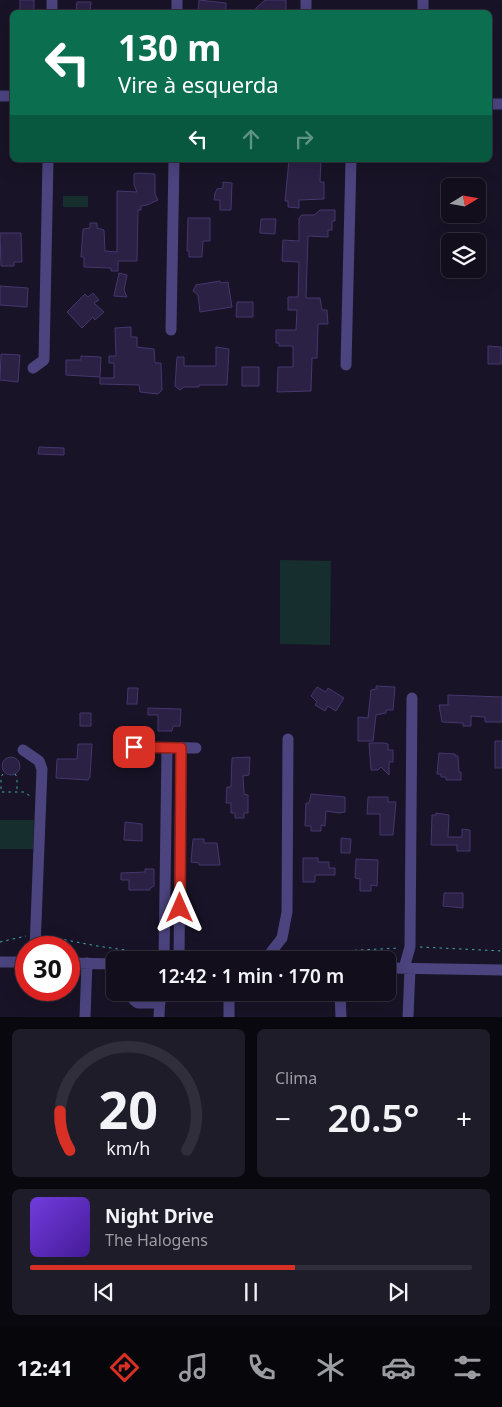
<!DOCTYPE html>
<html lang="pt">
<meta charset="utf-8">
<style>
body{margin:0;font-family:"Noto Sans",sans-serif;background:#1f1c29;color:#f1f3f6;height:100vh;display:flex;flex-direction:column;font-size:19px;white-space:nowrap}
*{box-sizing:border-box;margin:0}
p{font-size:16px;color:#9c9ca3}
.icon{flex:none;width:28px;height:28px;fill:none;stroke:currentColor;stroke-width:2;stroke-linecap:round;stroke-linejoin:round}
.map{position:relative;height:1017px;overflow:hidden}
.panel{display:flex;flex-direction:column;gap:12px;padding:12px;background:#0a080f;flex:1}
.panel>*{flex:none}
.guide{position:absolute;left:10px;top:10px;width:482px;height:152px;border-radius:8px;box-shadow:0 5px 20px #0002,0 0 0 1px #312e3b;background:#0b6e4f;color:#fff;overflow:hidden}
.needle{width:32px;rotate:79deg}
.controls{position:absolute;left:441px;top:178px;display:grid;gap:10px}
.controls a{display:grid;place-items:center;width:45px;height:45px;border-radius:8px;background:#120e1c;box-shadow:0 5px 20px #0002,0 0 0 1px #312e3b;font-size:25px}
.speed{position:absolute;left:15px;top:936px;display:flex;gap:10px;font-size:25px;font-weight:700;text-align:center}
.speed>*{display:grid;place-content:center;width:65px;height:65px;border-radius:50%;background:#120e1c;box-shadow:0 5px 20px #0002,0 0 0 1px #312e3b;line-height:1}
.speed .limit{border:8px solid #d22;background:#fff;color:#111}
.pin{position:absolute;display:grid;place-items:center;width:42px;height:42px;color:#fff;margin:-21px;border-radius:10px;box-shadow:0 2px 8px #0006}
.me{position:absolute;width:55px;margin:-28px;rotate:0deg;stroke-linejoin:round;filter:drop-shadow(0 0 4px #0008)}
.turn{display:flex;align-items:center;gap:18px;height:105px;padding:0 25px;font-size:22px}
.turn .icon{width:65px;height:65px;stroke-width:2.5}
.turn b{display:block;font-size:35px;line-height:42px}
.lanes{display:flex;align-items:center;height:48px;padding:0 25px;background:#0003;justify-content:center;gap:25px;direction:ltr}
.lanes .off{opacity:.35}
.big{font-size:38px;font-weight:600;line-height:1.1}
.panel .card{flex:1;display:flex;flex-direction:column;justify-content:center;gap:8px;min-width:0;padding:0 18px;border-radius:8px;background:#1f1c29}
.panel .dial{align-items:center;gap:0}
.dial svg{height:130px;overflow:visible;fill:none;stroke:#312e3b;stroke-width:7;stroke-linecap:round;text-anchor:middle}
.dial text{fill:#f1f3f6;stroke:none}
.song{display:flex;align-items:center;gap:15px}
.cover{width:60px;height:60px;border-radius:8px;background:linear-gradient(135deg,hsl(260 70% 55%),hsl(260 70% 35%))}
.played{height:5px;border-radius:2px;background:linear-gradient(90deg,#d93025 60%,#312e3b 60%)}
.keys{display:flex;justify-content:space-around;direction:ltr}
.heat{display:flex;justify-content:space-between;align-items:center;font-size:28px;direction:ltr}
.panel .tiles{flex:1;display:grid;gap:12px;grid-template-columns:1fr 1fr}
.card:last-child{grid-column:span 2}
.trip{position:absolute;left:106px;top:951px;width:290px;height:50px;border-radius:8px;background:#120e1c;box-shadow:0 5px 20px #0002,0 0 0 1px #312e3b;font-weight:600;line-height:50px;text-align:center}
.menu{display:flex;height:80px;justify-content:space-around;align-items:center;background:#07060b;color:#9c9ca3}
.menu .icon{width:35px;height:35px}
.menu .current{color:#d93025}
.menu b{font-size:22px;color:#f1f3f6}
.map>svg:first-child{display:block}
</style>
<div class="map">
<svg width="502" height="1017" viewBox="0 0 502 1017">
<rect width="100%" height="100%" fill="#181326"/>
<!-- green -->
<path fill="#172e2f" d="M63,196H88V207H63Z
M280,560L331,561L330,645L280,644Z
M0,820H34L33,849H0Z"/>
<!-- building -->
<path fill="#2b2145" stroke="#46366e" d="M20,0H34V12H20Z
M199,0L226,3V12H198Z
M265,0H286V10L284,12H256V8Z
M77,2H91L90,12H76Z
M289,160H321L320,182H324V199L299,200V208L288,207V201H285Z
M138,173L155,174V194L158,200L147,205L141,206V210H138L137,261H118V271H111V268L84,267V257H81L83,229L90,228V223H97V228L104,230L105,251L117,252V191L137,192L134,185V174Z
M223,182L232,183L231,210H220V200H214L215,193L217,189L223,188Z
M320,210H335V221H332V230H328V237L308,236L306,298H320L322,310H327L328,324H318L317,358H312L311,391L277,392L278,367H293V346H279V343H276V330H296L297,310H288V297H298L299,262L282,261L283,240L299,241V218L302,215H314Z
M188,218H210V241H203L202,257H189V251H187Z
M261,219H276L275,234L260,233Z
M0,233H21L22,262H14V266H1Z
M119,273L127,275L124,290L127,297L114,296Z
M220,281L221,283L228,282L232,307L200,312L198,295L193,291L196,285Z
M0,286L28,288L27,307L0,305Z
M93,293L99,300L94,303L104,312L95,320L93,317L82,328L67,312L85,294L88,297Z
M237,302H253V317H236Z
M131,327V337H137V347L154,349L155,363H161L162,390L158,394L140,392L139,385L100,384V378H114V363H109V356H116L115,328Z
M488,346L501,347V364H488Z
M216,347L229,349L227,385H199V387H184L180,390L175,386L177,357H184V366H216Z
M1,354L20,355L18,382L0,380Z
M81,356L101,357L100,377L66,375V360H81Z
M242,367H259V386H242Z
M39,447L64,448V455L38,454Z
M376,686L395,687L393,710H386V713L376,715L373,741H358V717L368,718L371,690L376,689Z
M317,687L326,692L328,688L344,698L336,711L328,706L325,711L315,705L317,702L311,696Z
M128,688H138L137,704H127Z
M448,695L502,697V722H485V717L471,716V726H463V723L442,722L439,705H448Z
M148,708L181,709L180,726H173L172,731H158V715H148Z
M80,713H91V726H80Z
M495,741H502V768H495Z
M369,743H384L388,744V750H393V762H389V775L381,767L378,770H371Z
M78,744H92L90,777L88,780L56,778L57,759H77Z
M439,753L455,754V756H458L459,772H461V780H446V777H441V774H437Z
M2 766a9 9 0 1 1 18 0a9 9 0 1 1-18 0Z
M250,757L249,775L243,776L244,794L248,795V813H244V818H235V813H231V803H226L227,787H231L232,758Z
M311,794L345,797V812L339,813L326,811L325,826L321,825V831H311V826H305L306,803H309Z
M368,797H388V802H396L393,835H380V814H367Z
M436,813L449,815L448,837H462V829L470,830V851H457V845H431L432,815H436Z
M125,822L142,824V841L124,840Z
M341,838L351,839L350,853H341Z
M193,839H204V843H217L220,865H199V863L191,862Z
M303,858H318V862H329V868H335V875H315V882H303Z
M356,859L378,860L377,886L371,885V891H360V879L355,878Z
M145,869H154V886L150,888V890H129V880H121V873L145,872Z
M444,893H463V908L443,906Z"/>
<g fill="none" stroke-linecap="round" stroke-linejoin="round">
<!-- path -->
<path stroke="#40a9ab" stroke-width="1" stroke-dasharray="2.5 4" stroke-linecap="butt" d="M3,774L1,777V792H24L30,796
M15,774L17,777V792
M45,936L97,946L154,954
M0,942L26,936
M420,947L502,951
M188,954H257
M283,954L399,948"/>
<!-- minor -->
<path stroke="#4b447f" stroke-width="11" d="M52,12V0
M177,12V0
M306,12V0
M423,12V0
M0,96H12
M490,104H502
M171,330L174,160
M346,365L351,160
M33,368L44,360L48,160
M135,747L196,748
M23,750L39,761L42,769L35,948
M164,960L167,748
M179,960L181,748
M265,960L282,938L287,912L288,739
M0,962H26
M69,963L115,964
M388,968L502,970
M404,968L410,947L412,698
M133,992L134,1000L138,1003H160
M340,992L341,1017
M85,1017L87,963
M159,1017L160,992
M229,1017V992
M408,1017L410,968"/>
</g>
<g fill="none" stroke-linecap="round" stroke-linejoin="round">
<defs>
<path id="route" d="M134,747L181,748L180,908"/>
</defs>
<!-- route casing -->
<use href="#route" stroke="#8d1f18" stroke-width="12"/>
<!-- route -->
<use href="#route" stroke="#d93025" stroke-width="9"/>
</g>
</svg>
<div class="controls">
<a><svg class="needle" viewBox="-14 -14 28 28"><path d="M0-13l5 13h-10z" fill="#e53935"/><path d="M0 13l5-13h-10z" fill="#9c9ca3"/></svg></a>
<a><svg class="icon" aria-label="layers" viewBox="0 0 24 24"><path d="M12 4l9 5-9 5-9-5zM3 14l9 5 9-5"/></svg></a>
</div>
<div class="speed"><div class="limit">30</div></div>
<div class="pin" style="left:134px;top:747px;background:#d93025"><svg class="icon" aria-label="arrive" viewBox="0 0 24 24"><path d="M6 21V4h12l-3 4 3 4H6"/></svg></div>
<svg class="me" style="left:180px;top:908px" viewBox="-20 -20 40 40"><path d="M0-17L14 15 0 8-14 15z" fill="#d93025" stroke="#fff" stroke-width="4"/></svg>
<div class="trip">12:42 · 1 min · 170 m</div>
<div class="guide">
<div class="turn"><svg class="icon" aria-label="left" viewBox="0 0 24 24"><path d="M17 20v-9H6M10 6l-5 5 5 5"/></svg><div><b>130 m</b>Vire à esquerda</div></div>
<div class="lanes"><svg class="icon" aria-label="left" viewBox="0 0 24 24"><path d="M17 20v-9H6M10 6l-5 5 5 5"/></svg><svg class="icon off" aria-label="ahead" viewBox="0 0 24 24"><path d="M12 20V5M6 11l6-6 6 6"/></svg><svg class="icon off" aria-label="right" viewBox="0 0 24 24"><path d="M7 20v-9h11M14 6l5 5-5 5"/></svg></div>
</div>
</div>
<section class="panel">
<div class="tiles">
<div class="card dial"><svg viewBox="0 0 100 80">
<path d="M14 69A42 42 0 1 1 86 69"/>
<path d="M14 69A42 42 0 0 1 8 45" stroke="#d93025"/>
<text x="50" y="56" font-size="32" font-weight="700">20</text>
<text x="50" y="72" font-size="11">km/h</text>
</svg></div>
<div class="card"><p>Clima</p>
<div class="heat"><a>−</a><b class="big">20.5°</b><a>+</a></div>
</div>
<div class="card">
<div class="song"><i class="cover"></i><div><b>Night Drive</b><p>The Halogens</p></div></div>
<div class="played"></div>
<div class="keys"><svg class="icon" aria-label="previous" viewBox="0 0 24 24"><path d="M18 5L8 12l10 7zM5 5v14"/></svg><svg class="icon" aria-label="pause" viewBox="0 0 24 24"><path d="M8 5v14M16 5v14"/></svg><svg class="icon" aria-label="next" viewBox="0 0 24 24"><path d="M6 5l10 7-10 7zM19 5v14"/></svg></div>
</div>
</div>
</section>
<nav class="menu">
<b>12:41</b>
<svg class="icon current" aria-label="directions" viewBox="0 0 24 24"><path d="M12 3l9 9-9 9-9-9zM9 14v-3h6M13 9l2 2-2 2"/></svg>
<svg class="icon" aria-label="music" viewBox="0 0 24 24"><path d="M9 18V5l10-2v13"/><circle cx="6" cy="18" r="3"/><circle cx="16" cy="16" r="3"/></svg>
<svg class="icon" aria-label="phone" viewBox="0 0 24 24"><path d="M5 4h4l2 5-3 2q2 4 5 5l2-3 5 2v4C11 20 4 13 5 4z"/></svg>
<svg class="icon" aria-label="climate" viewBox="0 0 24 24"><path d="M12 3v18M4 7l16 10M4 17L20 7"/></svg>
<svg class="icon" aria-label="car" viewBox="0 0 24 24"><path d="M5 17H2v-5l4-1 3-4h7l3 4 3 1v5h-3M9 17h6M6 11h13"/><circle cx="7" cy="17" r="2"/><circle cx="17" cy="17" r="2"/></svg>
<svg class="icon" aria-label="filters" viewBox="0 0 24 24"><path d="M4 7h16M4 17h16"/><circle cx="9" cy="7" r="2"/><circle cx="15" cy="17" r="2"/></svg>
</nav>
